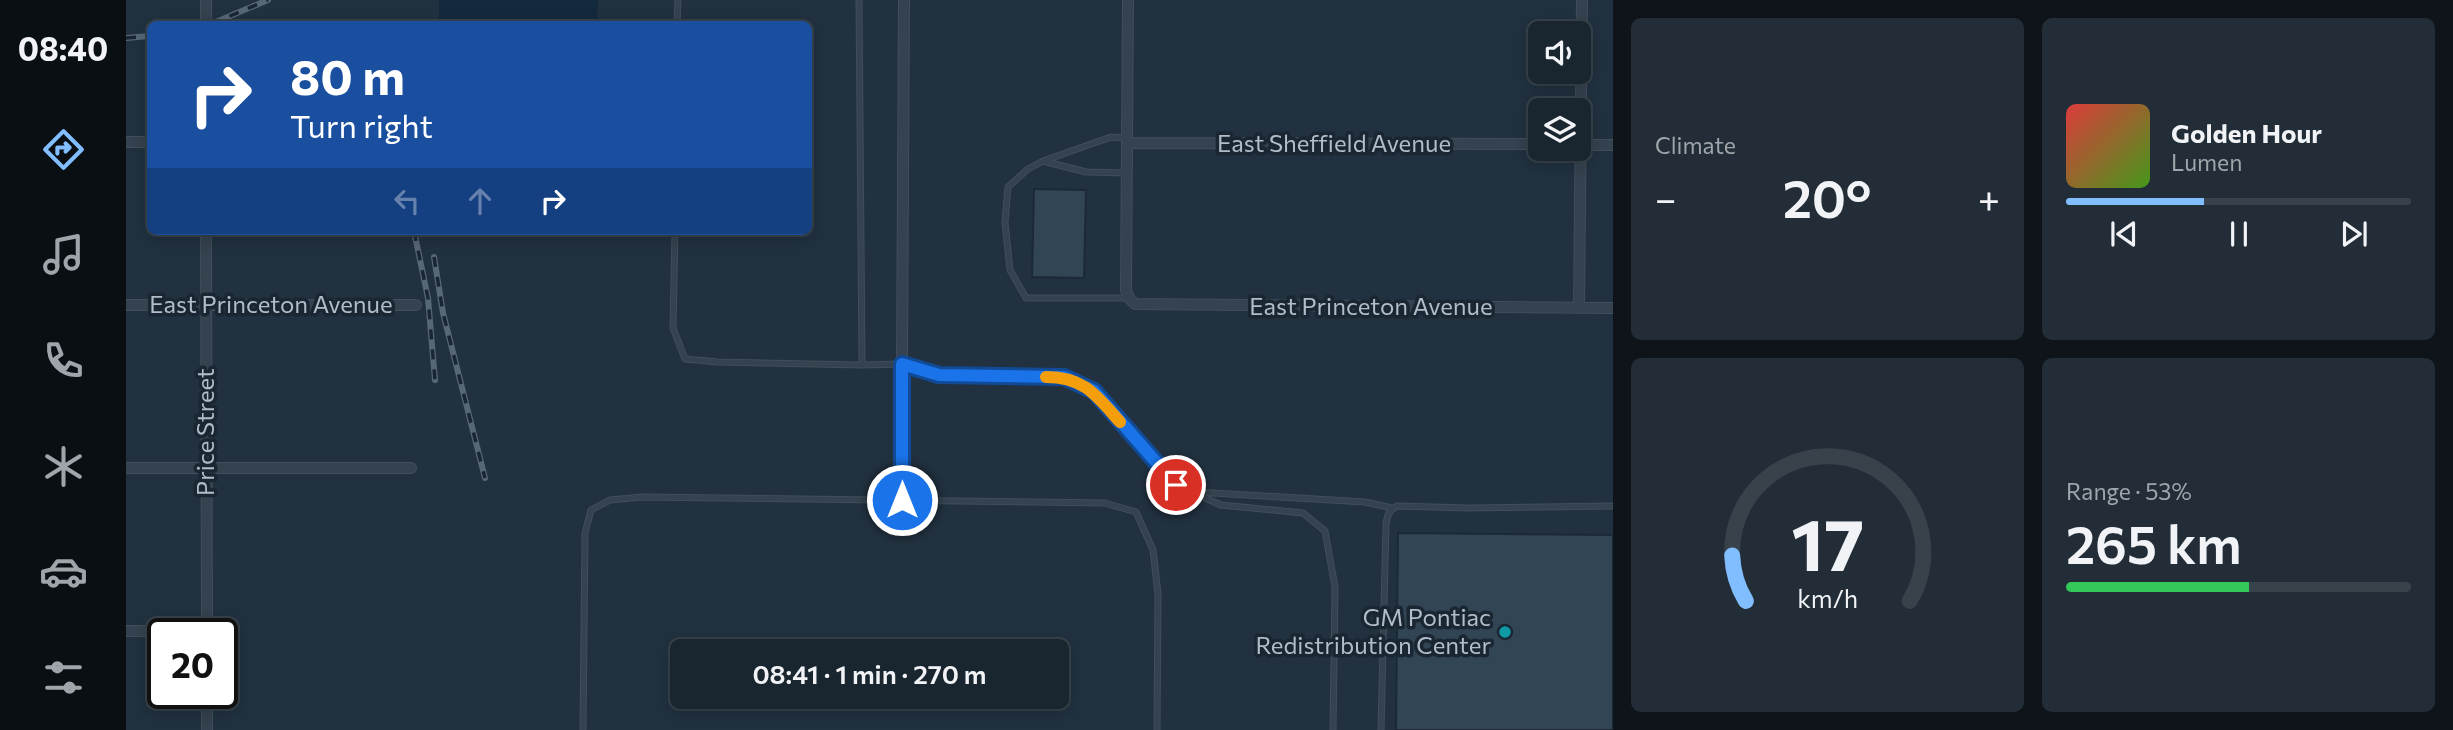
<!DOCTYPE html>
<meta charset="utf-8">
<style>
body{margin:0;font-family:Commissioner,sans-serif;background:#222d37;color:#f1f3f6;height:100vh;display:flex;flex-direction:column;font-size:26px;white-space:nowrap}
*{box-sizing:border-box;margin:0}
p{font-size:23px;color:#9fa5aa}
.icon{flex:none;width:38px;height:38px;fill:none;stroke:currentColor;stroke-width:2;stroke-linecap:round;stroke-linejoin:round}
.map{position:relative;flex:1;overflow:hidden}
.side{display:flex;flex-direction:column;gap:18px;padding:18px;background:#0e141a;width:840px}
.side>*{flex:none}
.guide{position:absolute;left:21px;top:21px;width:665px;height:214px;border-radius:10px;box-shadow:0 4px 18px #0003,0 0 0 2px #37424b;background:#1a4fa0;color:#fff;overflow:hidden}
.buttons{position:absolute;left:1402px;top:21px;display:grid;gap:14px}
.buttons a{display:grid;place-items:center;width:63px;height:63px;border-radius:10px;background:#19252f;box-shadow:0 4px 18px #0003,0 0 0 2px #37424b;font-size:35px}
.speed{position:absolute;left:21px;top:618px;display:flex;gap:14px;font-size:35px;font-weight:700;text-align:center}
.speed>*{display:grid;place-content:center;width:91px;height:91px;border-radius:50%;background:#19252f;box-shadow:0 4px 18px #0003,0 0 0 2px #37424b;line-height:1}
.speed .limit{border:4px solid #111;border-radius:10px;background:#fff;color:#111}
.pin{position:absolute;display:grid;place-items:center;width:60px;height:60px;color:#fff;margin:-30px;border:4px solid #fff;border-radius:50%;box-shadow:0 2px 7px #0007}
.me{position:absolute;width:77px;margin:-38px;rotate:0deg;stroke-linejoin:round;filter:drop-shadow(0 0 5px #0008)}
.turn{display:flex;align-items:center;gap:24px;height:147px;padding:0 28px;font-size:32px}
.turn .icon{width:91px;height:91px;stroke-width:2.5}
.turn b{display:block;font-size:49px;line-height:60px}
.lanes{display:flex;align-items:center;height:66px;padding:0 28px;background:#0003;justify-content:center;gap:35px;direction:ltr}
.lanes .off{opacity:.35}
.big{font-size:52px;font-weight:600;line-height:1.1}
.side .tile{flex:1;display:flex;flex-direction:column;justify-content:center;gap:10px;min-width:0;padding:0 24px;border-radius:10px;background:#222d37}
.side .dial{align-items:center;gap:0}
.dial svg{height:182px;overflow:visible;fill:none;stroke:#37424b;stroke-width:7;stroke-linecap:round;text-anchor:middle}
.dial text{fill:#f1f3f6;stroke:none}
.song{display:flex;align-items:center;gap:21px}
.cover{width:84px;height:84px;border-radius:10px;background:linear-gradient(135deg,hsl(0 70% 55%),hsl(100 70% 35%))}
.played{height:7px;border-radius:4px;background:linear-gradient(90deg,#81beff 40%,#37424b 40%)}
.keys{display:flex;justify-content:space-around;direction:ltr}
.heat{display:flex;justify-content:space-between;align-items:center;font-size:38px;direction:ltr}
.charge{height:10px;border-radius:5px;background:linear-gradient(90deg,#34c759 53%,#37424b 0)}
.side .tiles{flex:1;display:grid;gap:18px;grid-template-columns:repeat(2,1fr)}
.trip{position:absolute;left:544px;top:639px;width:399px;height:70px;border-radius:10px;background:#19252f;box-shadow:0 4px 18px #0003,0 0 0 2px #37424b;font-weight:600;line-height:70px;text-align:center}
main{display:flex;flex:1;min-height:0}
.dock{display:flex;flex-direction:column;width:126px;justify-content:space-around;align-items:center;background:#0a0f13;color:#9fa5aa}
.dock .icon{width:49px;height:49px}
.dock .active{color:#81beff}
.dock b{font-size:32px;color:#f1f3f6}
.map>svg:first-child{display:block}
</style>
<main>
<nav class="dock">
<b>08:40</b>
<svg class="icon active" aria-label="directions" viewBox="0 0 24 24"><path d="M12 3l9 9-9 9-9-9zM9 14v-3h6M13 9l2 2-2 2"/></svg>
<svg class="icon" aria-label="music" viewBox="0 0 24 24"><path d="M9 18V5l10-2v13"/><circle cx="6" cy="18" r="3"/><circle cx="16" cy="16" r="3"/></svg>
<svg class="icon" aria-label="phone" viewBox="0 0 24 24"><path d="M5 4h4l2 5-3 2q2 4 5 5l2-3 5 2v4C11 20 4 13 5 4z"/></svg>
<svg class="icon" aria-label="climate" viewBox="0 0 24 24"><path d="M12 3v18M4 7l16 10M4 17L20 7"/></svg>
<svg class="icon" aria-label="car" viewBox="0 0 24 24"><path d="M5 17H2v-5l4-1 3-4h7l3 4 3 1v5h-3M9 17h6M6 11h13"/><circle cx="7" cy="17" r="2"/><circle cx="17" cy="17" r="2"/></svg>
<svg class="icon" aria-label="filters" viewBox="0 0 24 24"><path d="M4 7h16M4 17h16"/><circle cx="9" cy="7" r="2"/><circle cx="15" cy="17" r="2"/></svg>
</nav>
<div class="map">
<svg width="1487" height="730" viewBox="0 0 1487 730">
<rect width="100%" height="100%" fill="#21313f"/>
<!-- water -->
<path fill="#13293e" d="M313,0H472L471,24H313Z"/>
<!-- building -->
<path fill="#324555" stroke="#1c2936" stroke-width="2" d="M908,189L960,190L958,278L906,277Z
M1272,533L1487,535V730H1270Z"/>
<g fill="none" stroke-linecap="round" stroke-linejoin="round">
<defs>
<path id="service" d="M551,24L552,0
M1001,138L985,137L917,161L902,169L882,187L879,222L884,270L900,298H1003
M917,161L960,172L1000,173
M549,231L547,328L559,359L592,362L736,365L733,0
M736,365L776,364L813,375L938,377L968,392L1050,485L1095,505L1177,513L1199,531L1209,587L1207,730
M1070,492L1239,502L1266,508
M776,500V364
M457,730L459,533L465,510L484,500L516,497L979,503L1010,512L1027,550L1032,594L1031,730
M1255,730L1260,524C1261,516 1263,510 1271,506L1342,508L1487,506"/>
<path id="minor" d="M1002,0L1000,290L1003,298L1009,304L1487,308
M80,24V0
M0,142H24
M1001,143L1414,144
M1452,145H1487
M80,231L81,634
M0,305H290
M1453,308L1456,0
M776,364L778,0
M0,468H285
M0,631H81
M81,693V730"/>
</defs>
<!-- service casing -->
<use href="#service" stroke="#414e5b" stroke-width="7"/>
<!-- minor casing -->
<use href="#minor" stroke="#414e5b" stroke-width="12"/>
<!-- service -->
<use href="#service" stroke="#35424f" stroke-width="5"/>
<!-- minor -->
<use href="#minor" stroke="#35424f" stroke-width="10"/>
<defs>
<path id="rail" d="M85,24L142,0
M0,38L24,36
M288,231L302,298L309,380
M308,257L317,313L359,478"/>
</defs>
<!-- rail casing -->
<use href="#rail" stroke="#566776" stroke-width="6"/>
<!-- rail -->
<use href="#rail" stroke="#1a2733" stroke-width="3.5" stroke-dasharray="10" stroke-linecap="butt"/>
</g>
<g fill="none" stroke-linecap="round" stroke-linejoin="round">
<defs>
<path id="route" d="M776,500V364L813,375L938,377L968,391L1050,485"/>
</defs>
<!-- route casing -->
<use href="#route" stroke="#114b97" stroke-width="18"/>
<!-- route -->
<use href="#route" stroke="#1a73e8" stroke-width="12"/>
<!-- slow -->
<path stroke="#f59e0b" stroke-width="12" d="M920,377C958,377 970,395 994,422"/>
</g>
<!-- markers -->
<circle fill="#0f9aa8" stroke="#1a2733" stroke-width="2.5" cx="1379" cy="632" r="7"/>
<g text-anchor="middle" stroke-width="7" stroke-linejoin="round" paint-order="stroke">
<!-- street labels -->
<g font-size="24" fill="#b1bdca" stroke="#1a2733">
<text x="1208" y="152">East Sheffield Avenue</text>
<text x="145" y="313">East Princeton Avenue</text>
<text x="1245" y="315">East Princeton Avenue</text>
<text transform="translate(80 432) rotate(-90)" y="8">Price Street</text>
</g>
<!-- poi labels -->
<g font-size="24" fill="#b1bdca" stroke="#1a2733" text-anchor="end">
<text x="1365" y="626">GM Pontiac<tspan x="1365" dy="28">Redistribution Center</tspan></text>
</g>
</g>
</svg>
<div class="buttons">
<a><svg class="icon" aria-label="sound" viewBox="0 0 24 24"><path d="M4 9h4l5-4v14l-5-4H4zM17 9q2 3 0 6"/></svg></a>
<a><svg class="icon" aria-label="layers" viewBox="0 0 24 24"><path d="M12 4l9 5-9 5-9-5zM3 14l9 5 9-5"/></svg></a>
</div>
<div class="speed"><div class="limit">20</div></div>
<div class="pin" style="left:1050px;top:485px;background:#d93025"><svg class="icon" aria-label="arrive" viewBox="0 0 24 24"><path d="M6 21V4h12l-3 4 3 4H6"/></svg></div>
<svg class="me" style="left:776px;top:500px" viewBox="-20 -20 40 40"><circle r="17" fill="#1a73e8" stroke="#fff" stroke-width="3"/><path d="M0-11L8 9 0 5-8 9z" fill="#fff"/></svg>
<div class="trip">08:41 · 1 min · 270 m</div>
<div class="guide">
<div class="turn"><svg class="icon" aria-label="right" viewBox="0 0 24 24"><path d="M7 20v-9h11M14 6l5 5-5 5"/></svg><div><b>80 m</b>Turn right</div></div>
<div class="lanes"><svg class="icon off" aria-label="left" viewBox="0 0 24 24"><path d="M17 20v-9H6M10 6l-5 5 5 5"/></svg><svg class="icon off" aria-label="ahead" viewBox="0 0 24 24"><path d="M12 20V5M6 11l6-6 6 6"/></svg><svg class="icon" aria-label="right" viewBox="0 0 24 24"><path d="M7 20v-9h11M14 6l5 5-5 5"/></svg></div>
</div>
</div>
<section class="side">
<div class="tiles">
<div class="tile"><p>Climate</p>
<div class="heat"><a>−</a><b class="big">20°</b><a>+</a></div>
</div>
<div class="tile">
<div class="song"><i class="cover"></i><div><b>Golden Hour</b><p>Lumen</p></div></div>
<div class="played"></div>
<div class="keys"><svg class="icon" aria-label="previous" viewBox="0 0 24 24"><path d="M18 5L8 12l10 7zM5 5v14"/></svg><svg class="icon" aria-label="pause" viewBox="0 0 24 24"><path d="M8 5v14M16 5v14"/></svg><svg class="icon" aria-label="next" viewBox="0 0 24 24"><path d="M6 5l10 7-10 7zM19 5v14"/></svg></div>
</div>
<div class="tile dial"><svg viewBox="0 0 100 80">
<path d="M14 69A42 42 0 1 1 86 69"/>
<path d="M14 69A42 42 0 0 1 8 49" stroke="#81beff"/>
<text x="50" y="56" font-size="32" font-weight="700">17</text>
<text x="50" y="72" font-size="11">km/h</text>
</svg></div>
<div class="tile"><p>Range · 53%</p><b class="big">265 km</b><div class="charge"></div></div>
</div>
</section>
</main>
